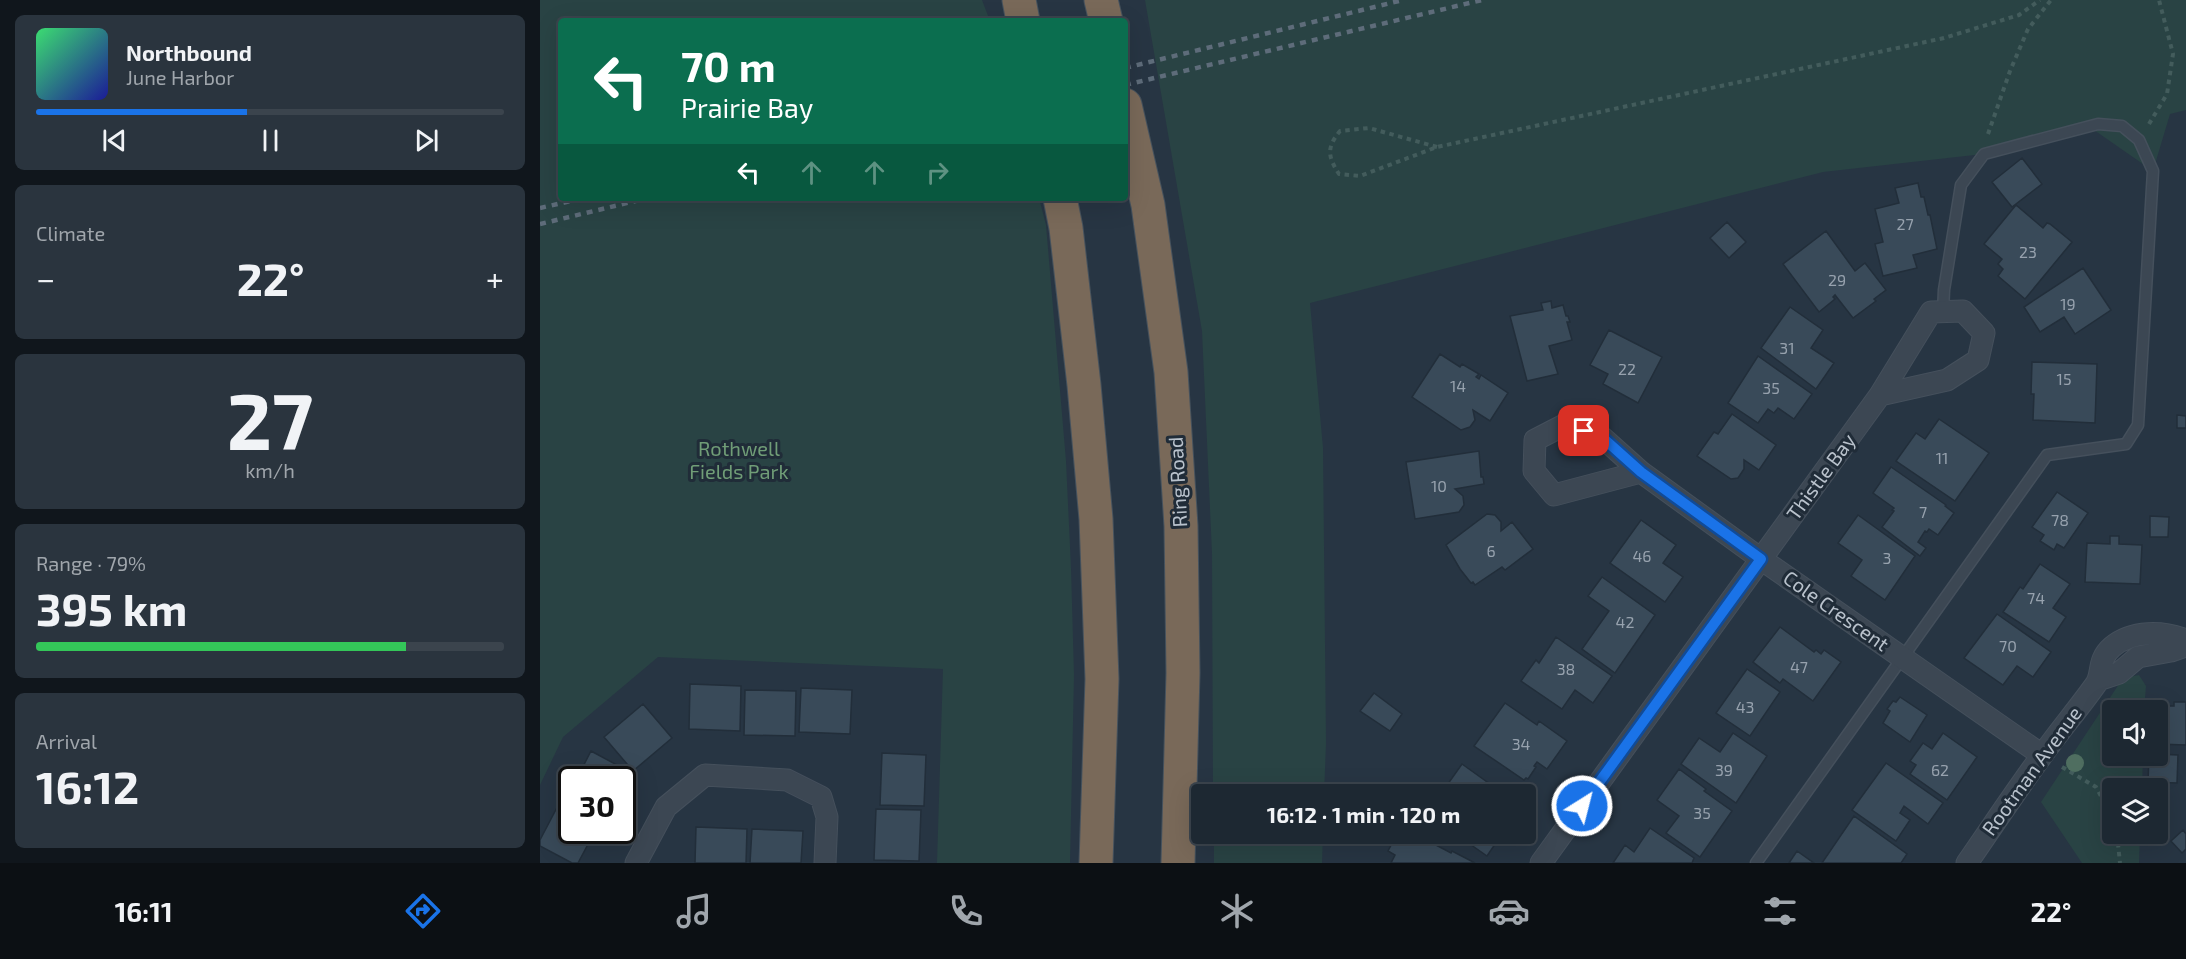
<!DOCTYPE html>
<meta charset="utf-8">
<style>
body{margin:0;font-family:"Exo 2",sans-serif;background:#2a343e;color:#f1f3f6;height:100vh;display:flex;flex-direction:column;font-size:22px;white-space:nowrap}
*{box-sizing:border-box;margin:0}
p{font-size:20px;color:#a0a6ac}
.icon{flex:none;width:33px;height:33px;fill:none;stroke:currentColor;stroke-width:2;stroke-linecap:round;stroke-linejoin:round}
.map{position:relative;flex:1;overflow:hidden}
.drawer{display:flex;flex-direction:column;gap:15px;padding:15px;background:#10161c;width:540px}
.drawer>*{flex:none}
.banner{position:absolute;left:18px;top:18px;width:570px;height:183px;border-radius:6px;box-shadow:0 6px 24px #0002,0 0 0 2px #3b444d;background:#0b6e4f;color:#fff;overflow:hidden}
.controls{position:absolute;left:1562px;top:700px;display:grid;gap:12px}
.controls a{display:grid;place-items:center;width:66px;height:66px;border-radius:6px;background:#1d2832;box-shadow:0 6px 24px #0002,0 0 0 2px #3b444d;font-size:30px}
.speed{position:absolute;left:18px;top:766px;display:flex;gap:12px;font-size:30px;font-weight:700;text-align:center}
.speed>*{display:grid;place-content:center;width:78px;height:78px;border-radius:50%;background:#1d2832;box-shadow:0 6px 24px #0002,0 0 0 2px #3b444d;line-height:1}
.speed .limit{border:3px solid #111;border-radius:9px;background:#fff;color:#111}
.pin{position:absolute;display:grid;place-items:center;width:51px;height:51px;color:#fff;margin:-26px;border-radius:12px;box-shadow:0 3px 9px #0006}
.me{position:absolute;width:66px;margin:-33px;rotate:36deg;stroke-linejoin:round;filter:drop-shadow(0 0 4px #0008)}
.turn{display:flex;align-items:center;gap:21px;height:126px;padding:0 24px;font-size:27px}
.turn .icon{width:78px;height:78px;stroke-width:2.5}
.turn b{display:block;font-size:42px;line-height:51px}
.lanes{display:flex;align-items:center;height:57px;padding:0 24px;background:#0003;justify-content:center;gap:30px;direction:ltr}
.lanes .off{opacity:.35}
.big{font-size:45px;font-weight:700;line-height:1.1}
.drawer .widget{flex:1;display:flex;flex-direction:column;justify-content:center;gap:9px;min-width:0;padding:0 21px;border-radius:9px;background:#2a343e}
.drawer .dial{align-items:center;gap:0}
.dial b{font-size:78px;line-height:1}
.song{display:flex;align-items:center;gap:18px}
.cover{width:72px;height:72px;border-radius:9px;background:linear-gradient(135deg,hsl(140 70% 55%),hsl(240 70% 35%))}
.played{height:6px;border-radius:3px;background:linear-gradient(90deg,#1a73e8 45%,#3b444d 45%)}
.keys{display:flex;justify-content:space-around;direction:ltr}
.heat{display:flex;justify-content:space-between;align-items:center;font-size:33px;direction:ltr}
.charge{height:9px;border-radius:4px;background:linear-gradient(90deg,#34c759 79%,#3b444d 0)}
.trip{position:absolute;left:651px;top:784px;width:345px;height:60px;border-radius:6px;background:#1d2832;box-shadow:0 6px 24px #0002,0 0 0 2px #3b444d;font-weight:700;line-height:60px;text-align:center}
.tabs{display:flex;height:96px;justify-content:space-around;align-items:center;background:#0c1014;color:#a0a6ac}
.tabs .icon{width:42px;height:42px}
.tabs .active{color:#1a73e8}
.tabs b{font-size:27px;color:#f1f3f6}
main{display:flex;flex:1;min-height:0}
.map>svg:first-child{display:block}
</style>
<main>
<section class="drawer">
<div class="widget">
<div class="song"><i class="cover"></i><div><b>Northbound</b><p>June Harbor</p></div></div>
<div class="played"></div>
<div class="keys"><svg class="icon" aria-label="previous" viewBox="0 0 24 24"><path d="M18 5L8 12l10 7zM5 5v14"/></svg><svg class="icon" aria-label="pause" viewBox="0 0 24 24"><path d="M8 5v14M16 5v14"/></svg><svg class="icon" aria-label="next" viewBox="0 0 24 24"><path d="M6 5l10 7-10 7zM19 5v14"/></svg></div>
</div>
<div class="widget"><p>Climate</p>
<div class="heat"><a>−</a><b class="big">22°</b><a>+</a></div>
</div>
<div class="widget dial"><b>27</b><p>km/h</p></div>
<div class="widget"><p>Range · 79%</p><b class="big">395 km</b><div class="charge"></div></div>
<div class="widget"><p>Arrival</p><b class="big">16:12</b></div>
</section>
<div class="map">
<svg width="1646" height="863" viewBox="0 0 1646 863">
<rect width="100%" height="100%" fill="#273543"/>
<!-- green -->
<path fill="#294344" d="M0,0H442L450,21H21V198H499L506,225L526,461L531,568L534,675L530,863H397L403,669L118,657L23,737L0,785Z
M605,0H1646V110L1630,114L1613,171L1554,130L1470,151L1283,172L770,303L783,448L786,743L784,795H673L672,553L662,331Z
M1599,675L1606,686L1604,711H1572V756H1603L1602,789H1572V834H1600L1599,863H1542L1501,802L1579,684L1588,677Z
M674,834H783L782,863H674Z"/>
<!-- building -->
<path fill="#394a59" stroke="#222e3a" stroke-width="1.5" d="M1482,158L1502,184L1472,207L1452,182Z
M1378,183L1381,197H1384L1388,215H1390L1397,249L1373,255L1377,268L1343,276L1335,244L1343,242L1335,209L1359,203L1355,188Z
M1476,205L1503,228L1507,223L1510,224L1532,242L1485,299L1458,276L1463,269L1458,264L1462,259L1444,244Z
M1187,222L1206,242L1189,258L1170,238Z
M1286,231L1315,271L1325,263L1346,290L1334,299L1336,301L1313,318L1295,295L1293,297L1295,299L1279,312L1243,264Z
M1543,268L1571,310L1535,334L1524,317L1500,332L1484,307Z
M1011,301L1012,308L1023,305L1026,316H1028L1030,322H1027L1032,340L1009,346L1018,374L987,381L970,316L1003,310L1001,303Z
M1250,307L1283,330L1271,348L1294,363L1276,389L1221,348Z
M1069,330L1122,357L1098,403L1063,384L1068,374L1050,365Z
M900,354L920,367L922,364L939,374L936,377L939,379L941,375L968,393L950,421L933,410L935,420L930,427L921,430L872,397Z
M1218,356L1272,394L1254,419L1238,408L1234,413L1228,409L1218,423L1188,403Z
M1492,362L1557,364L1555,423L1493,420L1494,394H1491Z
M1192,414L1236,445L1219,470L1204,460V469L1198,478L1191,479L1157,456L1174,432L1178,434Z
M1637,415L1646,416V428H1637Z
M1399,419L1449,453L1415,501L1356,461L1376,433L1385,439Z
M939,451L941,477H943L944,484L915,489L923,496L924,505L919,512L875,519L866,462Z
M1351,467L1406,505L1405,506L1414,513L1398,535L1389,529L1387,532L1385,531L1378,542L1386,548L1380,556L1342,527L1354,511L1352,510L1354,508L1333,493Z
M1517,492L1548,513L1524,548L1517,544L1514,550L1500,541L1504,535L1492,527Z
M947,514L955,515L961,522V531L972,522L993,549L965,570L962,567L935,585L933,582L931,583L920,569L906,545Z
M1318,515L1375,556L1345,600L1311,576L1322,560L1298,543Z
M1610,516L1629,517L1628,537H1610Z
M1101,520L1136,545L1123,563L1143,577L1125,602L1070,563Z
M1570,536H1579V544L1602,545L1600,584L1545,582L1547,543L1570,544Z
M1500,564L1530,584L1513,608L1526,617L1509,642L1463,612L1480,587L1483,589Z
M1062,577L1115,615L1075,673L1042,649L1069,611L1048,596Z
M1457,614L1511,652L1493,677L1477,666L1463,685L1424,658Z
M1240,627L1274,652L1276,650L1281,654L1284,650L1301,662L1273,701L1243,679L1240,683L1213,662Z
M1016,637L1072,676L1053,703L1035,690L1022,709L981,681L996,660L999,663Z
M1207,669L1240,692L1210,736L1176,713Z
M150,684L201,686L200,731L149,729Z
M261,688L312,690L310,734L259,732Z
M205,690L256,691L255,736L204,735Z
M834,693L862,714L850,731L820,711Z
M1360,697L1387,715L1370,742L1343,723L1350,711L1347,709L1353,701L1356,702Z
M1634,702H1646V745L1617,744V711H1610V706H1634Z
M965,703L997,725L999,721L1027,741L1007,769L997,762L994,766L996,767L988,779L986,778L984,780L934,746Z
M103,704L132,738L93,771L64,737Z
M1193,733L1227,756L1196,803L1141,764L1159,738L1180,752Z
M1403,733L1437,757L1407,800L1370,774L1376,765L1370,761L1383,743L1392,749Z
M51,751L90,772L82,785V780H36Z
M342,753L386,755L384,806L340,805Z
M1617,754L1638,755L1637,783L1608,782L1609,756H1617Z
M1346,763L1403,803L1388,824L1364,806L1360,813L1370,820L1356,841L1312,810Z
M922,764L961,792L959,795H900Z
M1139,769L1166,789L1164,791L1192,811L1160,857L1126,833L1139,816L1117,800Z
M21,800L32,805V831H55L38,863H32L0,846V840Z
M336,809L381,810L379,861L334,860Z
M1314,816L1367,854L1361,863H1282Z
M156,827L207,829L206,863H155Z
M1110,828L1154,858L1152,863H1073L1085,845L1094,852Z
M212,829L263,831L261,863H210Z
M1643,830L1646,834V849L1642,853L1631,841Z
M857,834L866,836L867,834H875L911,853L912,851L935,863H851L855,855L848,851Z
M918,834H962L947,856L917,835Z
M1257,851L1274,863H1249Z"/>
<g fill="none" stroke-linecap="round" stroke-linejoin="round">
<defs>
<path id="service" d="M1216,863L1507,455L1586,444L1598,425L1613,171L1599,140L1582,126L1558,124L1444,154L1421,185L1404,290L1403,312"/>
<path id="minor" d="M1101,472L1014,495L994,471L995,440L1026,424L1063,438L1101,472L1221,559L1340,395L1391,312L1423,311L1444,333L1438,360L1407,380L1340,395
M1558,680L1579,673L1598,657L1631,651L1646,646
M96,863L126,807L165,775L247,780L281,797L287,817L285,863
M1001,863L1221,559L1502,755
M1427,863C1452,827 1477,789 1503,754C1520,730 1539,708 1556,684C1563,673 1557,660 1572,647C1592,630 1623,631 1646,640"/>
<path id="motorway" d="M479,0L483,21
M561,0L566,21
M585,105L608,205L631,372L641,526L643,673L638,863
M520,198L526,228L544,385L556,519L562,679L556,863"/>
</defs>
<!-- service casing -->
<use href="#service" stroke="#45505c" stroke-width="13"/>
<!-- minor casing -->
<use href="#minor" stroke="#45505c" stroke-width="23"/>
<!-- motorway casing -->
<use href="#motorway" stroke="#46525d" stroke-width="35"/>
<!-- path -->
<path stroke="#435c5c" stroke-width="4" stroke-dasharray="4.5 4.5" stroke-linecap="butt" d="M1609,124L1627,94L1633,54L1619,0
M1448,134L1470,71L1488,29L1511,0
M897,147L829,128L800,131C786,148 788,157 799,174L820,176L897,147L1404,38L1479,15L1500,0
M1522,767L1556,787L1572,817
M1577,834L1580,863"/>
<!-- service -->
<use href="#service" stroke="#3c4753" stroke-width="10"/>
<!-- minor -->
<use href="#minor" stroke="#3c4753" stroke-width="21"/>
<!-- motorway -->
<use href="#motorway" stroke="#796959" stroke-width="33"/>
<!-- rail -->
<path stroke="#5e6c7a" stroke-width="4.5" stroke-dasharray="6 6" stroke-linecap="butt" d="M585,68L863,0
M585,85L942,0
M0,208L44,198
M0,224L108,198"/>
</g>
<!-- trees -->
<circle fill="#4f6e60" cx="1535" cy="763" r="9"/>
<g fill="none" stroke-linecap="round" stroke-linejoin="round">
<defs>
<path id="route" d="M1042,806L1221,559L1101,472L1063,438L1044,431"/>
</defs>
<!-- route casing -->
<use href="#route" stroke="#114b97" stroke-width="15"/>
<!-- route -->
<use href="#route" stroke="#1a73e8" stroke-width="10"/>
</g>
<g text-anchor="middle" stroke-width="6" stroke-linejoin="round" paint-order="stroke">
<!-- number labels -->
<g font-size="16" fill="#97a2ae">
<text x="1365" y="230">27</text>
<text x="1488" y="258">23</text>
<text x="1297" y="286">29</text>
<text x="1528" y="310">19</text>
<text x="1247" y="354">31</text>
<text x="1087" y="375">22</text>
<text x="1524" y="385">15</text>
<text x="918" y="392">14</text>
<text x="1231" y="394">35</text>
<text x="1402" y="464">11</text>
<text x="899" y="492">10</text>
<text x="1383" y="518">7</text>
<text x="1520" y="526">78</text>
<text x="951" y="557">6</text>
<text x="1102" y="562">46</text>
<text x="1347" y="564">3</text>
<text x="1496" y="604">74</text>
<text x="1085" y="628">42</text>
<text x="1468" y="652">70</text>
<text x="1259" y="673">47</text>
<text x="1026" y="675">38</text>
<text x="1205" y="713">43</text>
<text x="981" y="750">34</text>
<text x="1184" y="776">39</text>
<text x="1400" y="776">62</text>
<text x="1162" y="819">35</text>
</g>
<!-- park labels -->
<g font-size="20" fill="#709d77" stroke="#202c38">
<text x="199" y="456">Rothwell<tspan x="199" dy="23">Fields Park</tspan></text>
</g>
<!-- street labels -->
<g font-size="20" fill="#b9c2cc" stroke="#202c38">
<text transform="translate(1281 477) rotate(-54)" y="7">Thistle Bay</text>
<text transform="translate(638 482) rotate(-93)" y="7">Ring Road</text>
<text transform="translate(1296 611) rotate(35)" y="7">Cole Crescent</text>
<text transform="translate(1492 771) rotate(-54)" y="7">Rootman Avenue</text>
</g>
</g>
</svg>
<div class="controls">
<a><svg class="icon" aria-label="sound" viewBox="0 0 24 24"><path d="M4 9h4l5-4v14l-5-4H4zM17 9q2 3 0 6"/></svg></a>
<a><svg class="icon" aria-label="layers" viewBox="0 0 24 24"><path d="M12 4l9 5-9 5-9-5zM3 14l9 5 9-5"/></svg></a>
</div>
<div class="speed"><div class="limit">30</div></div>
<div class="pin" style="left:1044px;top:431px;background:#d93025"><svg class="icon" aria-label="arrive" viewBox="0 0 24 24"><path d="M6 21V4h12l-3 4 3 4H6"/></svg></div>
<svg class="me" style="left:1042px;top:806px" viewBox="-20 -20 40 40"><circle r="17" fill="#1a73e8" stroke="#fff" stroke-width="3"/><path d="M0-11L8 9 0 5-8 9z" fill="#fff"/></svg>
<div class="trip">16:12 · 1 min · 120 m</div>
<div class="banner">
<div class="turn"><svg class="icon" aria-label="left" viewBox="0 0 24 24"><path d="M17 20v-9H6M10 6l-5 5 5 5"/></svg><div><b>70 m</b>Prairie Bay</div></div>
<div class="lanes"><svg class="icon" aria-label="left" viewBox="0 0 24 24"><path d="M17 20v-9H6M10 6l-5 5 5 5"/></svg><svg class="icon off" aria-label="ahead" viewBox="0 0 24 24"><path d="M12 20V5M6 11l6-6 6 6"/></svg><svg class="icon off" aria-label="ahead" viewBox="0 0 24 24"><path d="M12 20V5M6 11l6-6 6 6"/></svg><svg class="icon off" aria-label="right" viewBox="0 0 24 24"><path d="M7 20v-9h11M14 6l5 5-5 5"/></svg></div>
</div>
</div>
</main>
<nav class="tabs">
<b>16:11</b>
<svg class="icon active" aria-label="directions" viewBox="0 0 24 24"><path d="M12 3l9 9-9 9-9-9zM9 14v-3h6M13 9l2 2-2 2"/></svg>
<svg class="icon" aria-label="music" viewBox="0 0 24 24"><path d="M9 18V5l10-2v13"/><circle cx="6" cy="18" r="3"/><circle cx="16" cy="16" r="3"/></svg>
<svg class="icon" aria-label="phone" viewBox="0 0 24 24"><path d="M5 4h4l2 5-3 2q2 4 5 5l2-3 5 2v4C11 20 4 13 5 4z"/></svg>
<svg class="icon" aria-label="climate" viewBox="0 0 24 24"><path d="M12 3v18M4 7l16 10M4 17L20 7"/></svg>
<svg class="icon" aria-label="car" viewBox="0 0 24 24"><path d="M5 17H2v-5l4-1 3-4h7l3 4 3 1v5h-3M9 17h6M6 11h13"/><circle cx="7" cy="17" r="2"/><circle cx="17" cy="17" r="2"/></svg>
<svg class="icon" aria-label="filters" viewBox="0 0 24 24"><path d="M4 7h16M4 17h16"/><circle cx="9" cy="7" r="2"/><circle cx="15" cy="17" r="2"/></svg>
<b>22°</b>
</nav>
